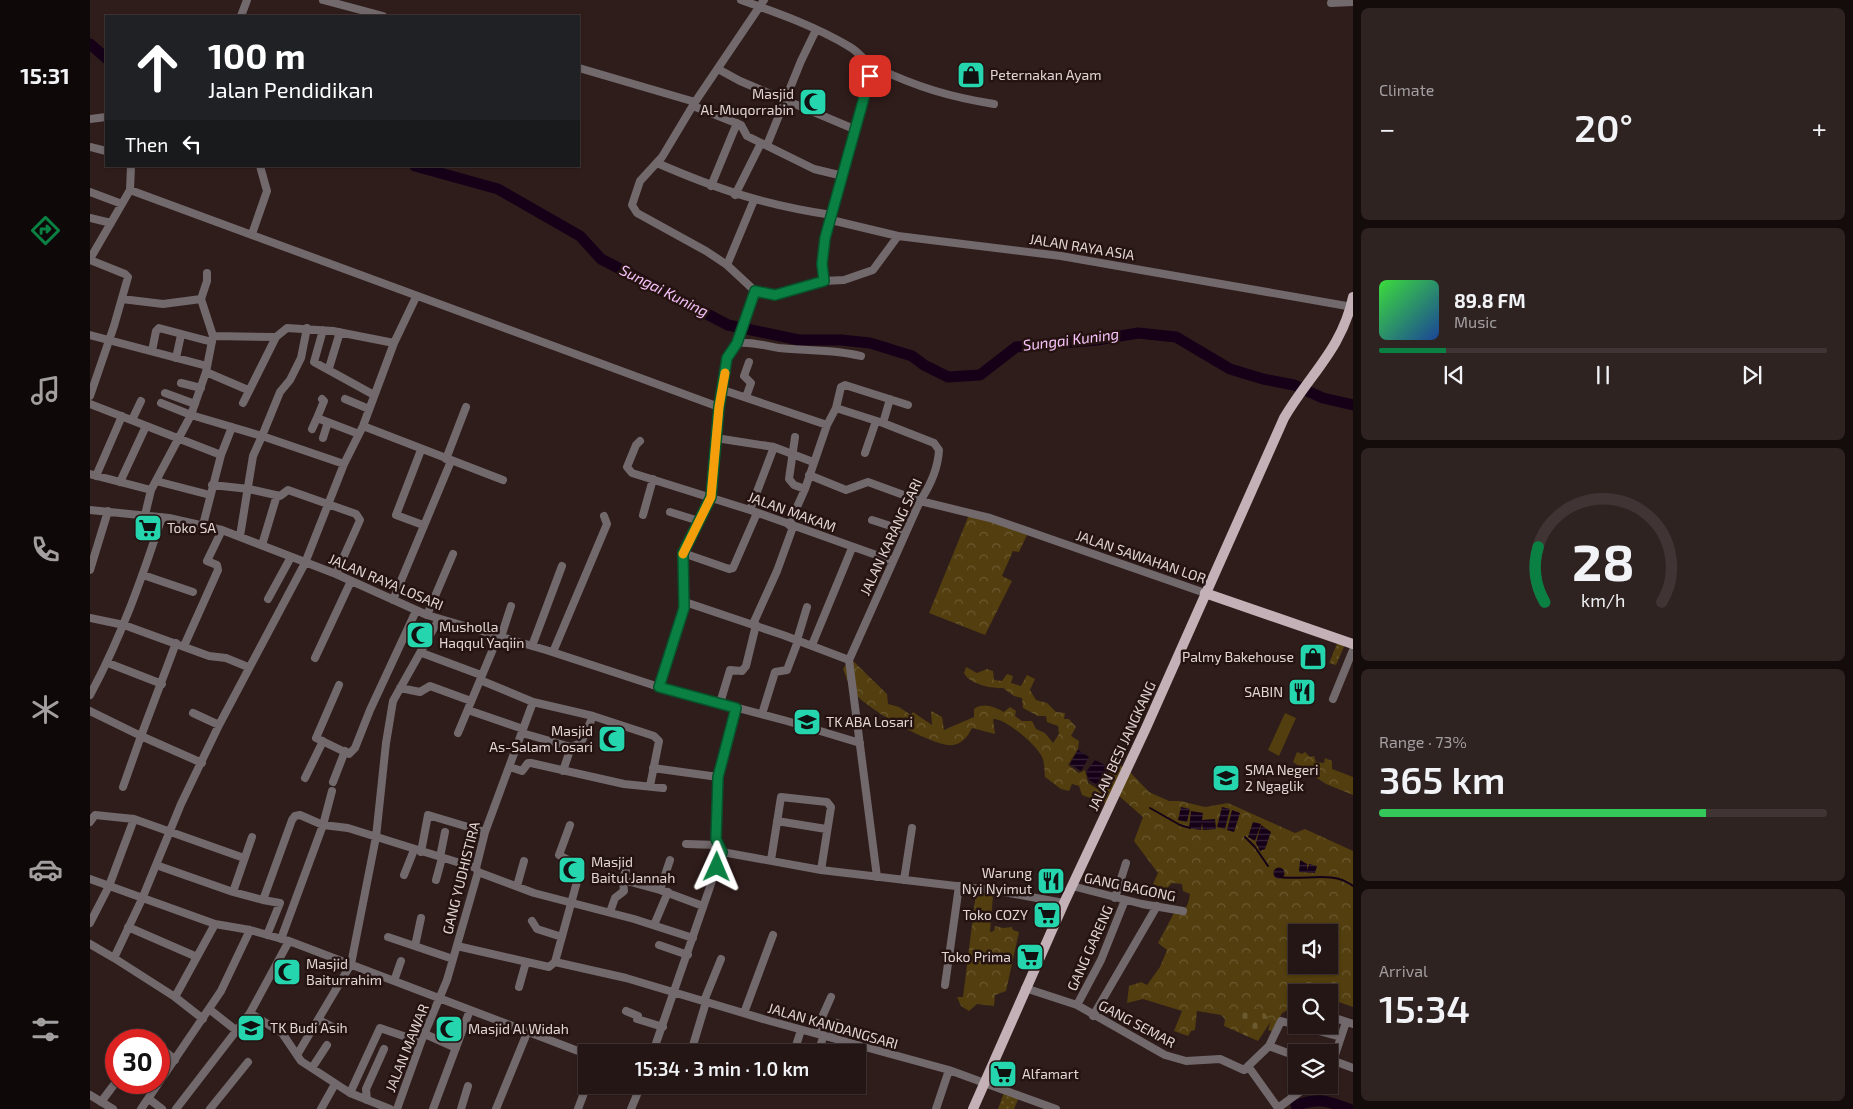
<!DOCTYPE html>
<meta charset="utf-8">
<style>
body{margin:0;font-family:"Exo 2",sans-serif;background:#2f2322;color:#f1f3f6;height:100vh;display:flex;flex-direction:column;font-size:19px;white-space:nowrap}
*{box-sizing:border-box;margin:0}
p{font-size:16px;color:#a39fa0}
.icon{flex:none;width:28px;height:28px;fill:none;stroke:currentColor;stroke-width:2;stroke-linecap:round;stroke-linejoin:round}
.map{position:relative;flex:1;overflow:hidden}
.sheet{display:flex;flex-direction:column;gap:8px;padding:8px;background:#130c0b;width:500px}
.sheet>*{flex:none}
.top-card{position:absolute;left:15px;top:15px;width:475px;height:152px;border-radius:0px;box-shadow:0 1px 4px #0004,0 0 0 1px #403534;background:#202124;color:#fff;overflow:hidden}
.buttons{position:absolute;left:1198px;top:924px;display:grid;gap:10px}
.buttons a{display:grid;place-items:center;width:50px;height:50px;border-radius:0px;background:#231614;box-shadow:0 1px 4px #0004,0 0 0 1px #403534;font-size:25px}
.speed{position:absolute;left:15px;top:1029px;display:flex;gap:10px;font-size:25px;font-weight:700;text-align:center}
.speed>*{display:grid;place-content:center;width:65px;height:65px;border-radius:50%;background:#231614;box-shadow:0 1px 4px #0004,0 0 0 1px #403534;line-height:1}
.speed .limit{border:8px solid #d22;background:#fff;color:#111}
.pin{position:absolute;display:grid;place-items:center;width:42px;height:42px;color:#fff;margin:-21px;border-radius:10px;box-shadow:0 2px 8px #0006}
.me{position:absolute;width:55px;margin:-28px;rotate:1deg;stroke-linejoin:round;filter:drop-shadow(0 0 4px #0008)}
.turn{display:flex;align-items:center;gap:18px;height:105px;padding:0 20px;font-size:22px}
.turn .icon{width:65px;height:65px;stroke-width:2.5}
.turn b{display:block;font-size:35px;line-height:42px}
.then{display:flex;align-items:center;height:48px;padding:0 20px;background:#0003;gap:10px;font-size:19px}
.big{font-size:38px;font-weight:600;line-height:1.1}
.sheet .card{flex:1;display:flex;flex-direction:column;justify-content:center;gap:8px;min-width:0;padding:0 18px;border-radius:8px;background:#2f2322}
.sheet .dial{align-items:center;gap:0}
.dial svg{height:130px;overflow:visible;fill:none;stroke:#403534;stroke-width:7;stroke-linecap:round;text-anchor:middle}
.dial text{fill:#f1f3f6;stroke:none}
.song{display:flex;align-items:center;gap:15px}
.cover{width:60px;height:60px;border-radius:8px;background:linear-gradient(135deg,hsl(120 70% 55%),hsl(220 70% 35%))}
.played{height:5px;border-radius:2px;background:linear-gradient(90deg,#0b8043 15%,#403534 15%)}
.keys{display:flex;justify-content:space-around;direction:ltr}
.heat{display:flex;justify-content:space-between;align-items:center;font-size:28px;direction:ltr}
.charge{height:8px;border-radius:4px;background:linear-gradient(90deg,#34c759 73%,#403534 0)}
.trip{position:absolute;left:488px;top:1044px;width:288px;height:50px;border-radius:0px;background:#231614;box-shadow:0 1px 4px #0004,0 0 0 1px #403534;font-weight:600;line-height:50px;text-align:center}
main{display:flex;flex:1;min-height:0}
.tab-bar{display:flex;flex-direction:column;width:90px;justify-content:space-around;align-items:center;background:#0e0908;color:#a39fa0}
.tab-bar .icon{width:35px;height:35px}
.tab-bar .on{color:#0b8043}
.tab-bar b{font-size:22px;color:#f1f3f6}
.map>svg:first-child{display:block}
</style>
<main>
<nav class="tab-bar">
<b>15:31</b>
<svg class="icon on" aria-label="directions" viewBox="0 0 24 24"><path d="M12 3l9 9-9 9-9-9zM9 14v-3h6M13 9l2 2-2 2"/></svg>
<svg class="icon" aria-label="music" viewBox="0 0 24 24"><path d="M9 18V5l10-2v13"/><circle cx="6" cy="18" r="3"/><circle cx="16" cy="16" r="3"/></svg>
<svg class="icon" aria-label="phone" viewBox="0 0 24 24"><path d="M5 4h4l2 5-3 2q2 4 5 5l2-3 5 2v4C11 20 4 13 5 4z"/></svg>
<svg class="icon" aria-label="climate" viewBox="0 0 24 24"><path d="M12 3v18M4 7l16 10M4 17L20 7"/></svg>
<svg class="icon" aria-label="car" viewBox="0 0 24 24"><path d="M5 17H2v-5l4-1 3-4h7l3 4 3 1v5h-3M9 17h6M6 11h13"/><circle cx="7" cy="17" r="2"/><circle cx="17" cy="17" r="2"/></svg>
<svg class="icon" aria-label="filters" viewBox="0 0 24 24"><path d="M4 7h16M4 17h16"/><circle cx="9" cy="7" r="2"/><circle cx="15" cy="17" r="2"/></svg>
</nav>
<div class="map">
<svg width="1263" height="1109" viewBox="0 0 1263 1109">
<defs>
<pattern id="grass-dots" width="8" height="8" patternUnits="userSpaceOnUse" patternTransform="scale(1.25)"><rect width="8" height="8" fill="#523e0e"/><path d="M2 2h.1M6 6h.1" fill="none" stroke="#6b5930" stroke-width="1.8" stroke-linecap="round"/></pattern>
<pattern id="forest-crowns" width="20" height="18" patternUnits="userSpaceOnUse" patternTransform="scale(1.25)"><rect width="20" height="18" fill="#523e0e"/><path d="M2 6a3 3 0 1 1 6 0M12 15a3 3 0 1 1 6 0" fill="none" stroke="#6b5930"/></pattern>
<pattern id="cemetery-stones" width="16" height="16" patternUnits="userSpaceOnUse" patternTransform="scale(1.25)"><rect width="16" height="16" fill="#523e0e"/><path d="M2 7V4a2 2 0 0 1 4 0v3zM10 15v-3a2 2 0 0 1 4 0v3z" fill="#6b5930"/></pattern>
<pattern id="water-rules" width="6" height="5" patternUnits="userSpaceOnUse" patternTransform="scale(1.25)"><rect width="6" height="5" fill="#150018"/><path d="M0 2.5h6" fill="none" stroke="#372439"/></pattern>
</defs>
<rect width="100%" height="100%" fill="#2f1d1b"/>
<!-- grass -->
<path fill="url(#grass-dots)" d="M1249,639L1256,642L1246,665L1239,663Z
M915,1090L930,1095L924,1109H908Z"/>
<!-- forest -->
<path fill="url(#forest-crowns)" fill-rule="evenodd" d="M879,515L938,533L929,552L923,551L912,576L922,581L895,635L839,613Z
M760,658L797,694L798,704L809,707L821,715L823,712L842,725L841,711L852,717L854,730L884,717V709C894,702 904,707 914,712L920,707L926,711L925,716L932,721H942L946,729L955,733L963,743L969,734L968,726L957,722L956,716H948L933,708L932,698L924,696L913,688C902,689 879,684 874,673L876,667L887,673L897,669L903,671L904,680L912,681L917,674L923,676L921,683L931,686L937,675L945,679L940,690L946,700L957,703L966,712L975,713L974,719H979L986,727L981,736L989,741L988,749L978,765L989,773L995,770L998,783L1006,788L1013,785L1025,762L1040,772L1059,792L1079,801H1090L1115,807L1138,803L1205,833L1215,829L1263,851V1007L1249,1002H1239V992H1206V1006L1192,1013L1183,1032L1178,1030L1181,1020L1153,1025L1150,1033L1134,1026L1135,1019L1131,1015L1107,1011L1105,1030L1101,1031L1098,1036L1084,1031L1092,1011L1053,999L1037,1003L1039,986L1051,982L1057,985L1070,967L1077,950L1068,943L1084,913C1097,910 1098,906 1100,894L1093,891L1092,884L1082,883L1075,890L1063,884L1068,873L1044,841L1053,817L1028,795L1019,805L992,795L989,786L982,784L979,791L971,789L955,777C954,771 955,763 952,757C947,745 915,718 903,719L905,734L882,728C878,736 872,744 863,745C845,748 772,707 762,690C758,684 756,676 753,669ZM1206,932H1239V965H1206Z
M1207,752L1212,754L1215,752L1220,757L1224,756L1226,762L1234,763L1235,758L1242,761V769L1263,777V795L1236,784L1203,762Z
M886,893L903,895L900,932L904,931L905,926L913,928L922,927L923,930L929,932L916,991L905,995L904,1006L887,1004L879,1011L871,1006L867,997H873Z"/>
<!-- cemetery -->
<path fill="url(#cemetery-stones)" d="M1170,1008L1181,1021L1168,1041L1150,1033L1153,1025L1149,1016L1155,1010Z"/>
<!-- garden -->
<path fill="#523e0e" d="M1195,713L1206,718L1189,756L1178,750Z"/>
<!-- water -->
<path fill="url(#water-rules)" d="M988,750L999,757L991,771L980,764Z
M1005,760L1019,767L1012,784L1007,785L999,780L996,772Z
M1091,807L1100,809L1097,822L1088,820Z
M1132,807L1140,809L1135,829L1127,827Z
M1142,810L1150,813L1144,832L1137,830Z
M1101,811L1113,813L1112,820L1125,819L1126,829L1113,830L1112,823L1111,830L1099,828Z
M1163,822L1171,824L1165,841L1158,837Z
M1171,825L1181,832L1175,849L1170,851L1166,843Z
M1210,860L1217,864V870L1219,864L1227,866L1225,873L1209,872Z
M1183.5 873a5.5 5.5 0 1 1 11 0a5.5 5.5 0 1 1-11 0Z"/>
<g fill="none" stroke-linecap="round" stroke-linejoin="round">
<!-- stream -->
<path stroke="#150018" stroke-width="2" d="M1060,808L1090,825L1100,828
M1155,837L1165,847L1178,866
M1190,877C1215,881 1242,870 1263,886"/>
<!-- river -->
<path stroke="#150018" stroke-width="11" d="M0,44L16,58
M325,166L408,189L490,236L511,259L638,325L709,340H751L780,343L822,356L834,365L858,377L890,375L926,347L1007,340L1048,333L1086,337L1140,369L1173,379L1204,385L1233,398L1263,405
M1206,1105C1231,1098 1235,1100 1259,1109"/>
<!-- minor -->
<path stroke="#72696c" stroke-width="8" d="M233,0L293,16
M651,0C688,13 727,27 760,47C770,53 777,64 787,68C827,87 860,97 904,104
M674,0L605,102L572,157L550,181L542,205L547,213L616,251L637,265L665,291L673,294L685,295L710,289L733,281L754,280L783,270L808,236L971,256L1263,307
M1241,3L1263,2
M151,16L157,0
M489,68L605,102
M628,69L650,81L764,129C753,178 729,231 733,281
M603,106L651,125L657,136L724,169L753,176
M0,119L16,117
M764,129L784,67
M677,145L711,61L726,30
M0,147L16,151
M567,163C629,190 675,205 742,215
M621,186L647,123
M40,190L629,407L637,358L647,343L665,291
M0,192L32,204
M645,195L671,143
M0,218L21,223
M741,220L808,236
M162,234L177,191L170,166
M0,259L40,190L41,166
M0,260L35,274L38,277L24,326L0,396
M637,265L664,200
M32,299L73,304L111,299
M217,328L211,358L200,380L190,392L172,436L254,464
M233,330L224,362L284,395
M0,335L117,366
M123,336L186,337
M647,343C661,341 675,346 689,348C717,351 744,349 771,356
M62,351L66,331L69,328L122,342
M86,358L91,335
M239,368L250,332
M116,372L158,390
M91,383L111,388
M633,390L737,425
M75,393L105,404
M656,397L661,383L654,376L659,362
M232,399L234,401L227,418L269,434
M255,399L279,409
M71,403L101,415L172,436L163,456L150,536
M153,403L186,337L197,328L243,331L304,343
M0,404L131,455
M746,408L793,423L844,443L849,450C848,469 840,486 830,501L759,660L787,877
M42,420L51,401
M793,423L800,399
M273,426L413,480
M222,429L227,418
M705,437L699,479L704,485L715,489
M233,438L238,422
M626,438L684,447
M550,441L546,445L537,467L542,473L660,510L803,561
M331,450L306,515L333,525
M775,453L786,421
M356,459L376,407
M0,474L61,490
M719,475L756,490L778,482L830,501L900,518L1115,593
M6,476L32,416
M66,481L120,495
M30,482L56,426
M122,485L159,489L190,496L198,490L266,514L270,520L246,574
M0,510L79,518L132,530L246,574L337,615L456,650L569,687L697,721L770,743
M660,510L684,447L723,462
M580,512L609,521
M55,515L61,490L101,415L116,372L123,336L111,299L117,281V273
M553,515L563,479
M782,520L816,531
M113,525L131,455L142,427
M699,525L715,489L737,425L746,408L751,387L755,385L818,405
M172,545L187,495
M593,553L639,569L643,568L667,513
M0,570L18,511
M53,575L103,592
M178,599L201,557
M303,600L361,461
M595,602L693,635L759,660
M337,615L363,554
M0,618L34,625L119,656L136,658L158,667
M663,624L687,571L703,527
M411,637L421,606
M707,640L717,607
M722,645L762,548
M94,646L128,570L127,565L117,561L132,530
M442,646L472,566
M463,652L517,524L514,516
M332,653L391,675
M225,658L261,581
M18,663L72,684
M390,680L443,702L503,716L564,736L569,741L560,786
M249,685L226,738L259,754L265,748L280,710L326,611
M569,687L594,608L593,553L621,497L629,407
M310,688L330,692L340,686L381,701
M0,695C31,638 52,578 72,517
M1243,699L1263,650
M630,703L640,670L652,671L656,666L666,625
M646,708L628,777L626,839L632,852L731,870L908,891L974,903
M378,710L433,729
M0,711L51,736L86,643
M103,713L129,725
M672,714L685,672L697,670L708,641
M368,733L408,637
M432,733L481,747
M420,767L432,771L438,763H441L534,784L573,788
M563,768L628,777
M473,771L481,747L491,743L503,716
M215,778L233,741
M243,782L255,751
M33,787L51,736L112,763
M687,821L736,829
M0,822L5,815L44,819L154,858
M596,844L627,845
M331,852L338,815L395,832
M350,857L355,832
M681,860L691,797L737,802L741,807L731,870
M66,865L143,892L173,900L202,820L205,816L210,815L233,825L258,828L386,868
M388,872L444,893L544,919L603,938
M314,875L324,850
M0,879L125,924L160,930L199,941L496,1054
M346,880L352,858
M533,880L570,890L613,906
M814,880L822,828
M427,886L434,861
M982,886L1052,904L1093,911
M570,890L580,860
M143,892L162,837
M1025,898L1036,863
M173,900L190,903L177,935
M520,912L525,898L534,891L533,880L536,870
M442,921L447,929L472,937
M0,923L19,886L44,819
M564,925L578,892
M38,927L107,957
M298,937L363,959
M191,939L233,825L242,791
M0,944L24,958
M569,945L598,955
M325,946L331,918
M367,946L459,967L465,962L491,867L469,855L480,825
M465,962L536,978L680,1021L859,1070L966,1109
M304,981L311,961
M855,985L869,886
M429,987L436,962
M935,988L987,1005L1075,1055L1096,1061L1130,1059L1154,1070L1179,1046L1191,1021L1251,1037
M85,997L24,958L52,899L91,804L129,725L215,563L254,464L273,426L304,343L326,297
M614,1001L631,959
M987,1005L1011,960L1035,900
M119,1009L147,1031
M536,1011L548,1016L547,1019L573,1027
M160,1013L192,1033L211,1061L260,1093L300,1109
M654,1013L683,935
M1003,1016L1067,906
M1239,1016L1263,1024
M113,1019L85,997L125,924
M229,1020L249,1030
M725,1033L741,997
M335,1034L366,1048
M741,1037L747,1023
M69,1046L85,1060
M1179,1046L1206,1056
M563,1052L632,852
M601,1052L616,1002
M704,1052L711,1030
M728,1052L734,1035
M207,1055L261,964L286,837L296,743L303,701L349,619
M1239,1059L1263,1068
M1243,1061L1256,1022
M1158,1066L1188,1108L1211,1091
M222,1068L237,1045
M260,1093L290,1028L331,1042
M0,1095L23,1109
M59,1099L72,1109
M277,1100L276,1089L294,1049
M11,1102L26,1082
M51,1109L131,991L160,930
M86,1109L160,1013L199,941
M120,1109L158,1062
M231,1109L245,1084
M307,1109L331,1042L357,980L388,872L386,868L395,832L443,702
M343,1109L380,1010
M371,1109L378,1086
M406,1109L437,1033
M488,1109L497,1085
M541,1109L551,1085
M846,1109L859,1070"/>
<!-- major -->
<path stroke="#c4b1b7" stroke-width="10" d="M1115,593L1263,644
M883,1109L974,903L1056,728L1194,418C1219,375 1252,349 1263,297"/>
</g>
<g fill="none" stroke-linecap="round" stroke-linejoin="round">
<defs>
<path id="route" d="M627,867L632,852L626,839L628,777L646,708L569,687L594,608L593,553L621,497L629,407L637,358L647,343L665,291L685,295L734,281L732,264L735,238L780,76"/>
</defs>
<!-- route casing -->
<use href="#route" stroke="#07532c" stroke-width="12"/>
<!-- route -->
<use href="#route" stroke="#0b8043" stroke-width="9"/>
<!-- slow -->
<path stroke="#f59e0b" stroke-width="9" d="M593,554L621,497L629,407L635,373"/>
</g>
<!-- icons -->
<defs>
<symbol id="shop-square" viewBox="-11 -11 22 22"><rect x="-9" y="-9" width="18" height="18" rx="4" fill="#24d5ae" stroke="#251312"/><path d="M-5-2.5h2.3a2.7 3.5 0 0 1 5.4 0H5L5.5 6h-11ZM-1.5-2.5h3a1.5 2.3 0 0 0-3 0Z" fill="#111"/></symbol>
<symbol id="mosque-square" viewBox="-11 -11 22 22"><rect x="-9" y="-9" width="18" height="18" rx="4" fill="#24d5ae" stroke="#251312"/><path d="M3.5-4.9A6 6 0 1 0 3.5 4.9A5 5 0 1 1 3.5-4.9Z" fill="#111"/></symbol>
<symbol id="supermarket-square" viewBox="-11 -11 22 22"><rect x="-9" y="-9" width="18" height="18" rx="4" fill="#24d5ae" stroke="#251312"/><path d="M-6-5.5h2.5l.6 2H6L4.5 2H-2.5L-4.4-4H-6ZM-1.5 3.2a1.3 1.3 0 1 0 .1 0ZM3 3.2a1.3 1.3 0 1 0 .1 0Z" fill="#111"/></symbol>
<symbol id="restaurant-square" viewBox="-11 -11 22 22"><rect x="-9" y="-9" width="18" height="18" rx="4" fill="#24d5ae" stroke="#251312"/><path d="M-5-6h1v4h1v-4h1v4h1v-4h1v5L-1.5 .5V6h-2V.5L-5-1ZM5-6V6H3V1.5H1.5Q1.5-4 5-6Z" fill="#111"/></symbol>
<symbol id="school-square" viewBox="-11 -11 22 22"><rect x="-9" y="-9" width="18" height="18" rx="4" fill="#24d5ae" stroke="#251312"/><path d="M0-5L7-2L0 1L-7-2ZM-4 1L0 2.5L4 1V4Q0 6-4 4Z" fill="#111"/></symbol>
</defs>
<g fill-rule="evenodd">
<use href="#shop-square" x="865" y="59" width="32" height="32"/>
<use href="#mosque-square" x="707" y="86" width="32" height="32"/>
<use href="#supermarket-square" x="42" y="512" width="32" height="32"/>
<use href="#mosque-square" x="314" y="619" width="32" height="32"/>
<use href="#shop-square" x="1207" y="641" width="32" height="32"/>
<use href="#restaurant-square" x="1196" y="676" width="32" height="32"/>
<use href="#school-square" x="701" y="706" width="32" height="32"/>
<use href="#mosque-square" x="506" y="723" width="32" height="32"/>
<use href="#school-square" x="1120" y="762" width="32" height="32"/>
<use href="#mosque-square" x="466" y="854" width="32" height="32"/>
<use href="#restaurant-square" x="945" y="865" width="32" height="32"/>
<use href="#supermarket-square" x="941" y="899" width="32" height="32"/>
<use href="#supermarket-square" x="924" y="941" width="32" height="32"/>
<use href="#mosque-square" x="181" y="956" width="32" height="32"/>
<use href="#school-square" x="145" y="1012" width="32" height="32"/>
<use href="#mosque-square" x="343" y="1013" width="32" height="32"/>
<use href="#supermarket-square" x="897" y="1058" width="32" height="32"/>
</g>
<g text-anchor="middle" stroke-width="5" stroke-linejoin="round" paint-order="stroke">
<!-- poi labels -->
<g font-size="14" fill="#e2d5d4" stroke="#251312" text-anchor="start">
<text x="900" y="80">Peternakan Ayam</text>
<text x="704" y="99" text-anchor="end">Masjid<tspan x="704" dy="16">Al-Muqorrabin</tspan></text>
<text x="77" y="533">Toko SA</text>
<text x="349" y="632">Musholla<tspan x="349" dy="16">Haqqul Yaqiin</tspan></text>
<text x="1204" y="662" text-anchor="end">Palmy Bakehouse</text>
<text x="1193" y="697" text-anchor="end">SABIN</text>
<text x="736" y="727">TK ABA Losari</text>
<text x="503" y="736" text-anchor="end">Masjid<tspan x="503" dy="16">As-Salam Losari</tspan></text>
<text x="1155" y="775">SMA Negeri<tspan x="1155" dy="16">2 Ngaglik</tspan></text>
<text x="501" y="867">Masjid<tspan x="501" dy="16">Baitul Jannah</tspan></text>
<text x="942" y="878" text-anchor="end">Warung<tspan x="942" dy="16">Nyi Nyimut</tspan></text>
<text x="938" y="920" text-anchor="end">Toko COZY</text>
<text x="921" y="962" text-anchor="end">Toko Prima</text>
<text x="216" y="969">Masjid<tspan x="216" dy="16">Baiturrahim</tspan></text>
<text x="180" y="1033">TK Budi Asih</text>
<text x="378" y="1034">Masjid Al Widah</text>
<text x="932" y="1079">Alfamart</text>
</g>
<!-- street labels -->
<g font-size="14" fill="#e2d5d4" stroke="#251312">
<text transform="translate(992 247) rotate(9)" y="5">JALAN RAYA ASIA</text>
<text transform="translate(702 512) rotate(20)" y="5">JALAN MAKAM</text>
<text transform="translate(801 537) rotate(-65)" y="5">JALAN KARANG SARI</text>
<text transform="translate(1051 557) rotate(19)" y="5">JALAN SAWAHAN LOR</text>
<text transform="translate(296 582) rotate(23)" y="5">JALAN RAYA LOSARI</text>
<text transform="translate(1032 746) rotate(-65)" y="5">JALAN BESI JANGKANG</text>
<text transform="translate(371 878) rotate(-76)" y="5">GANG YUDHISTIRA</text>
<text transform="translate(1040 887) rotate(12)" y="5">GANG BAGONG</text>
<text transform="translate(1000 948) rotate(-66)" y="5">GANG GARENG</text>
<text transform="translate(1047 1024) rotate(28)" y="5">GANG SEMAR</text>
<text transform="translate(743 1026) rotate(16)" y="5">JALAN KANDANGSARI</text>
<text transform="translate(317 1048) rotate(-68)" y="5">JALAN MAWAR</text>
</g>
<!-- water labels -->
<g font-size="15" font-style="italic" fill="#f9c4fc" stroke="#251312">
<text transform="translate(574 291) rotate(27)" y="5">Sungai Kuning</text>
<text transform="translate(981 340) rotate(-7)" y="5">Sungai Kuning</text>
</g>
</g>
</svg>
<div class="buttons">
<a><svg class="icon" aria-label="sound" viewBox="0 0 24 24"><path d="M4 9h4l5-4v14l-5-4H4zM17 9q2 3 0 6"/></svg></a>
<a><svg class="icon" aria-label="search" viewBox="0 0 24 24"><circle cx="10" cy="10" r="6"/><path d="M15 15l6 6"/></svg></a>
<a><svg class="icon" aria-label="layers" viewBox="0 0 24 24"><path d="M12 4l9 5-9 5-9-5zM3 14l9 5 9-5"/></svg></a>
</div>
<div class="speed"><div class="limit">30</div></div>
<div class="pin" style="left:780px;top:76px;background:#d93025"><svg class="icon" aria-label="arrive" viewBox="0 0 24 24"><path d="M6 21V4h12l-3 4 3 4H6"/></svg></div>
<svg class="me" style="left:627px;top:867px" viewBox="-20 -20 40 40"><path d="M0-17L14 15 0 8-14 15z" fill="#0b8043" stroke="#fff" stroke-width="4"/></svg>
<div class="trip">15:34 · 3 min · 1.0 km</div>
<div class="top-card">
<div class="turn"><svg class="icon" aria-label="ahead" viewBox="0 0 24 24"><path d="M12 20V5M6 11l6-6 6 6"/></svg><div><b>100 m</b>Jalan Pendidikan</div></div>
<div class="then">Then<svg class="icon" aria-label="left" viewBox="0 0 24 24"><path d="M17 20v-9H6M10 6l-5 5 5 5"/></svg></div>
</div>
</div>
<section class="sheet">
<div class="card"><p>Climate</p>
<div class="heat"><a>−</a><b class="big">20°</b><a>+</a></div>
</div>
<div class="card">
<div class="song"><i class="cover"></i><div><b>89.8 FM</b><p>Music</p></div></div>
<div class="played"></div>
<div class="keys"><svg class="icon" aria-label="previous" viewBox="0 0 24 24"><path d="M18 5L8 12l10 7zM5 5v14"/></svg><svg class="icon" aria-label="pause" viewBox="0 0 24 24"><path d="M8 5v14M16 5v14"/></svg><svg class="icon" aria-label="next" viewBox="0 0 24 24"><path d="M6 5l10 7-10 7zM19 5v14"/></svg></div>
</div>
<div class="card dial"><svg viewBox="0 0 100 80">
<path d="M14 69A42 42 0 1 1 86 69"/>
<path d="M14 69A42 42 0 0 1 10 35" stroke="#0b8043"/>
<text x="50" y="56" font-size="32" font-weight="700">28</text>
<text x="50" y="72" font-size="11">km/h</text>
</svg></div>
<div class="card"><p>Range · 73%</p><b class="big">365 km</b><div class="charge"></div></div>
<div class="card"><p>Arrival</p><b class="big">15:34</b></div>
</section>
</main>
